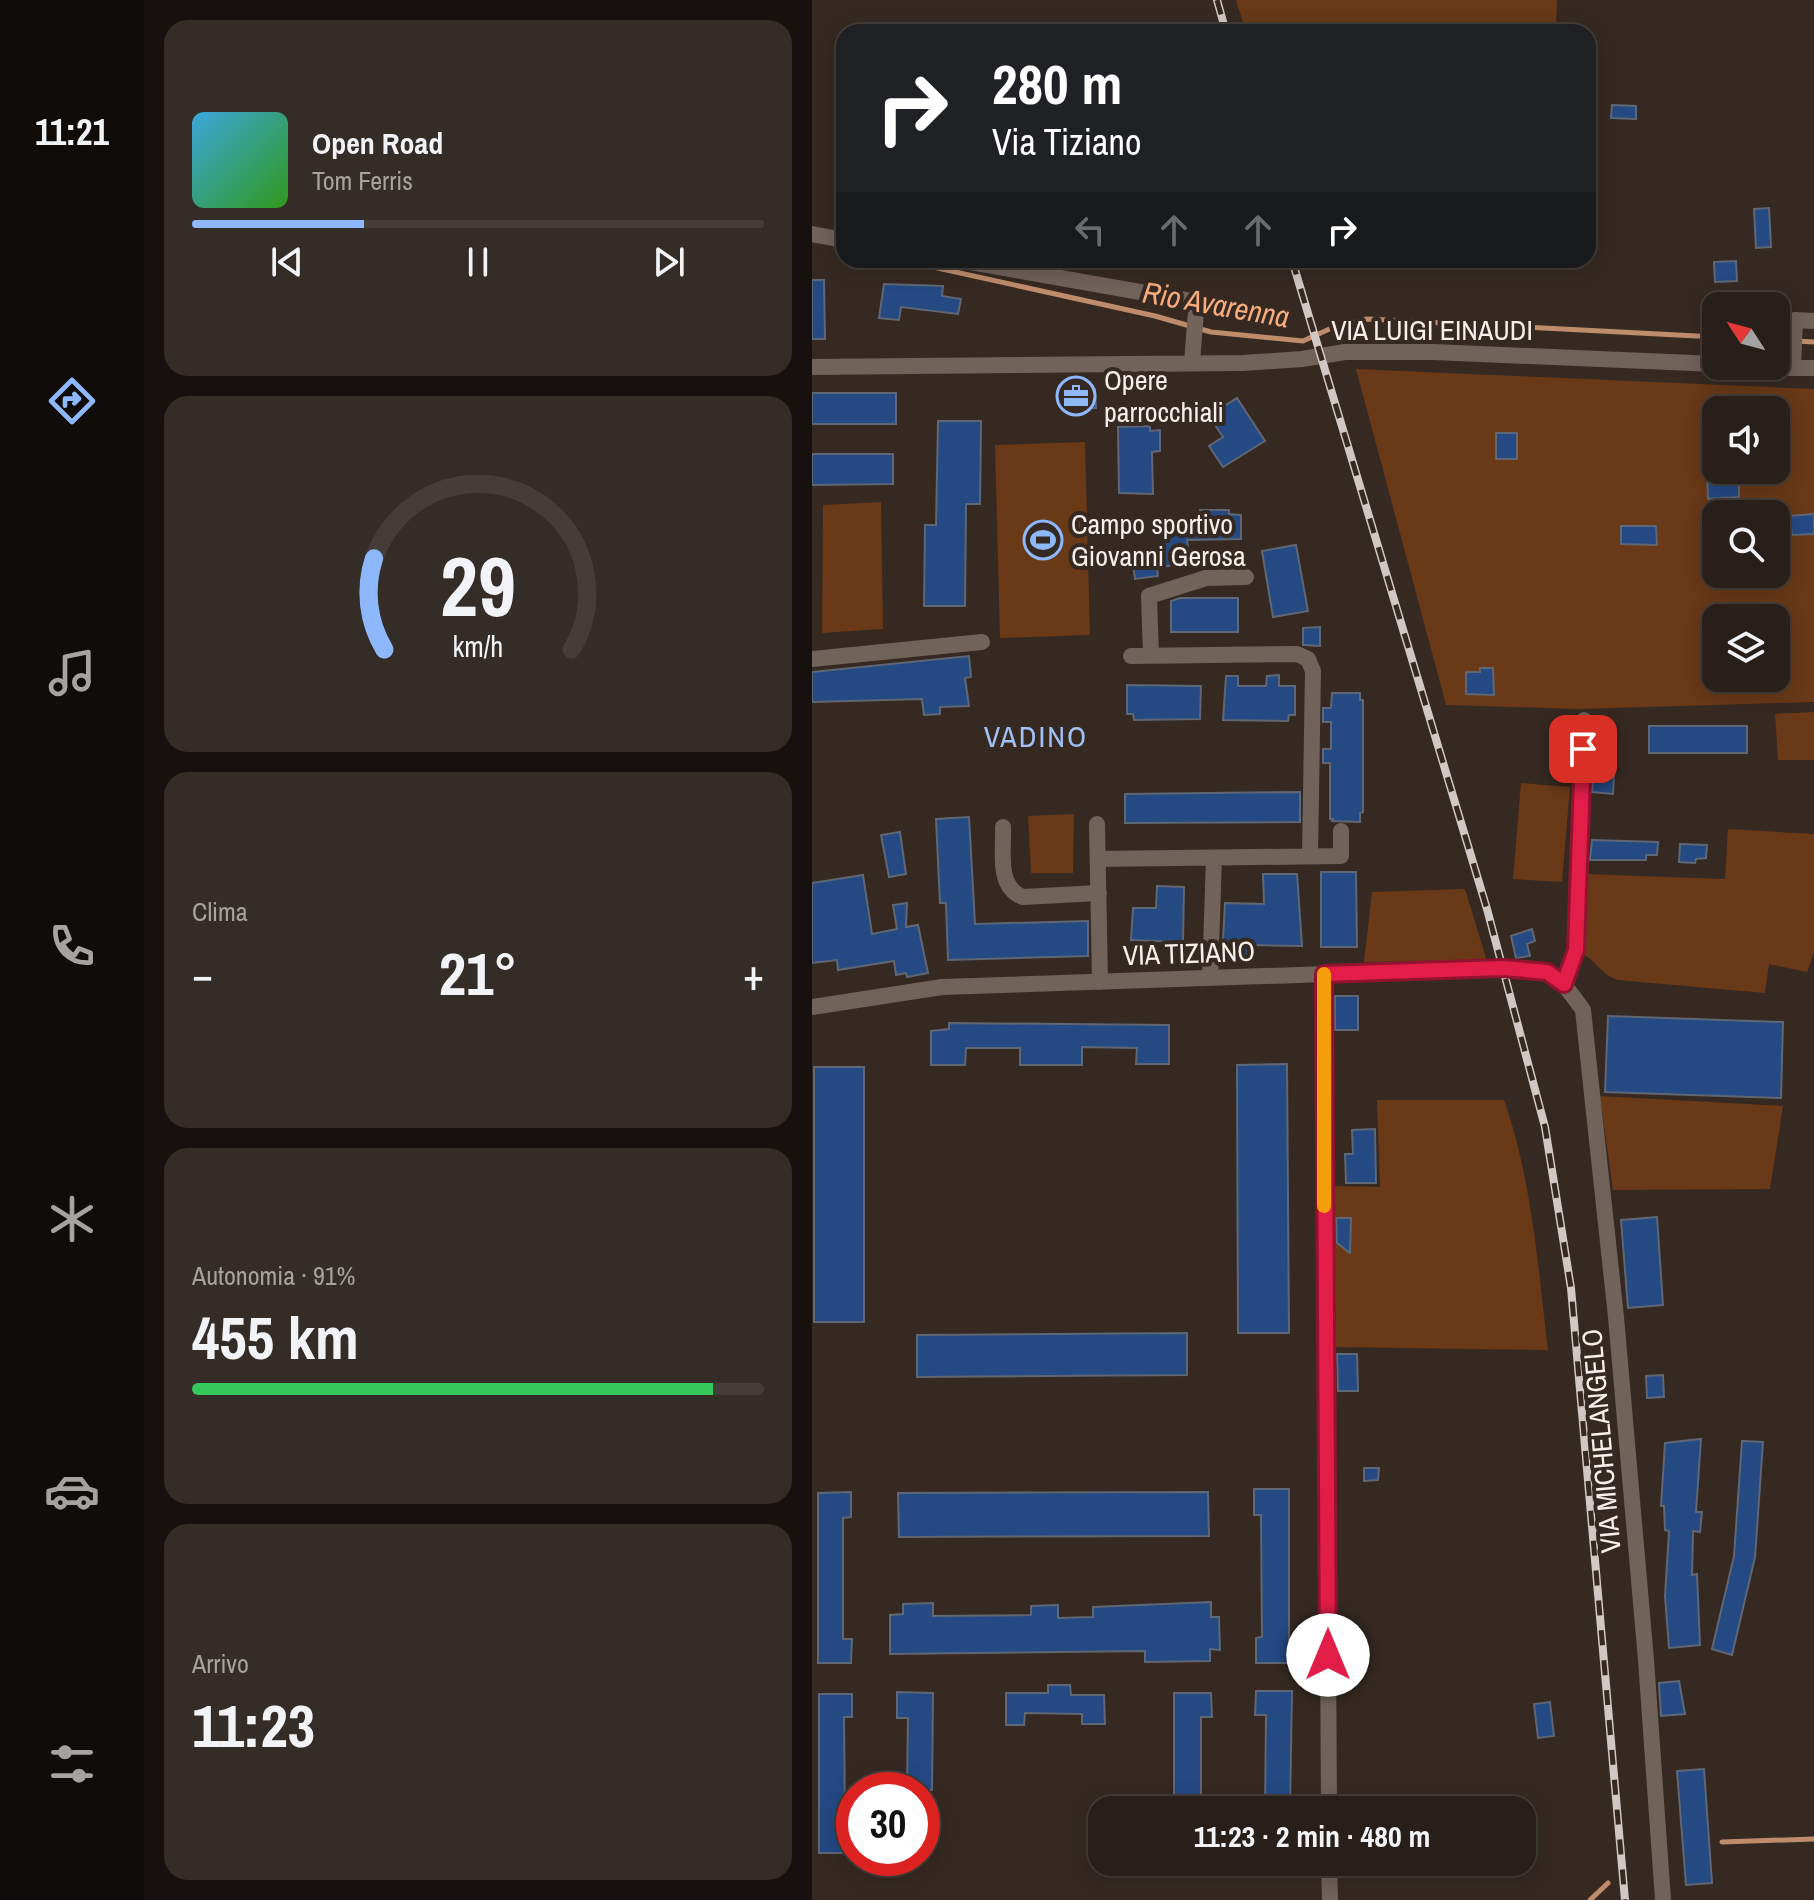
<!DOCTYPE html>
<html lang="it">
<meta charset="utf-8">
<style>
body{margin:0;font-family:"Archivo Narrow",sans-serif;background:#342c27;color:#f1f3f6;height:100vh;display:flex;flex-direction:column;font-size:30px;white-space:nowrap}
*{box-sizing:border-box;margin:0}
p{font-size:26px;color:#a5a2a2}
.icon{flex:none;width:44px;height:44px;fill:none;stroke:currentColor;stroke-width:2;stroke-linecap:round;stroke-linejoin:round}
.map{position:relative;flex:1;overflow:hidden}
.drawer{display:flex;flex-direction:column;gap:20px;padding:20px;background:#16110e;width:668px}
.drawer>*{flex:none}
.hud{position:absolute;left:24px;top:24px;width:760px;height:244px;border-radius:24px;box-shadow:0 4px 20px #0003,0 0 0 2px #443d39;background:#202124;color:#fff;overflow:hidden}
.needle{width:52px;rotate:306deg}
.buttons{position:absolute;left:890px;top:292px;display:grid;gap:16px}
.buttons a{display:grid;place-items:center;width:88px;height:88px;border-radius:16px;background:#281f1a;box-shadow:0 4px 20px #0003,0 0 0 2px #443d39;font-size:40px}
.speed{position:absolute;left:24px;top:1772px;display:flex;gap:16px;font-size:40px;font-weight:700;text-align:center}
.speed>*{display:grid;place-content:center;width:104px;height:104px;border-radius:50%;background:#281f1a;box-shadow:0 4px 20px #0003,0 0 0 2px #443d39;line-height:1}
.speed .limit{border:12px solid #d22;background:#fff;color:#111}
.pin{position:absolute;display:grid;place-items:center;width:68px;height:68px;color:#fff;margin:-34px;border-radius:16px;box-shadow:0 4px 12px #0006}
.me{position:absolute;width:88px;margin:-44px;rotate:0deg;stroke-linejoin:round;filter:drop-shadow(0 0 6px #0008)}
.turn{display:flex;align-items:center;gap:28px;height:168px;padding:0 24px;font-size:36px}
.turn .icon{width:104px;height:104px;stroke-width:2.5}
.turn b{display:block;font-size:56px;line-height:68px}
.lanes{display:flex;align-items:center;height:76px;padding:0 24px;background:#0003;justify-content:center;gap:40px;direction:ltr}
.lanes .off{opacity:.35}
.big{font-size:60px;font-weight:800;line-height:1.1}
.drawer .tile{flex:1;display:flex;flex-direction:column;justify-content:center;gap:12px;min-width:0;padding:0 28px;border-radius:24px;background:#342c27}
.drawer .dial{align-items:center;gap:0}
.dial svg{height:208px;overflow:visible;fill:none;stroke:#443d39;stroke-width:7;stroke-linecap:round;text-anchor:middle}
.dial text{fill:#f1f3f6;stroke:none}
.song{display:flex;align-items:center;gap:24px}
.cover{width:96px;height:96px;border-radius:12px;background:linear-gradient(135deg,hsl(200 70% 55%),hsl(110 70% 35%))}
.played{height:8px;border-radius:4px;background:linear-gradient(90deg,#8db9fc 30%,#443d39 30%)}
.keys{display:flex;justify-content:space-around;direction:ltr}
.heat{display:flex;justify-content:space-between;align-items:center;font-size:44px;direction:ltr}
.charge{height:12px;border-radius:6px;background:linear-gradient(90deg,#34c759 91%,#443d39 0)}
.trip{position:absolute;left:276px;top:1796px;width:448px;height:80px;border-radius:24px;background:#281f1a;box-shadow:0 4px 20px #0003,0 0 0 2px #443d39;font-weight:800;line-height:80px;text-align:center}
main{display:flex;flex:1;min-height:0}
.menu{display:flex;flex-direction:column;width:144px;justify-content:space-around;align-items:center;background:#100c0a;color:#a5a2a2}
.menu .icon{width:56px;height:56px}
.menu .on{color:#8db9fc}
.menu b{font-size:36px;color:#f1f3f6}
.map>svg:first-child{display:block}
</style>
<main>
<nav class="menu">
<b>11:21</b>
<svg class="icon on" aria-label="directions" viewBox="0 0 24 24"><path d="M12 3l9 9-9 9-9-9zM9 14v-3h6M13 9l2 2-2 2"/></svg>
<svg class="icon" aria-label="music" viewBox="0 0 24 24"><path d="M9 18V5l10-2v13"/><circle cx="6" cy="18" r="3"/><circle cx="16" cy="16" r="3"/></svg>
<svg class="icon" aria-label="phone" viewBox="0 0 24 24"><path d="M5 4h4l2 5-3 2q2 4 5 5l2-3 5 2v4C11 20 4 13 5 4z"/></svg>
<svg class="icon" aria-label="climate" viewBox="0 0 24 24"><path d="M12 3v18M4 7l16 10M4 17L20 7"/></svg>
<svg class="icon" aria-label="car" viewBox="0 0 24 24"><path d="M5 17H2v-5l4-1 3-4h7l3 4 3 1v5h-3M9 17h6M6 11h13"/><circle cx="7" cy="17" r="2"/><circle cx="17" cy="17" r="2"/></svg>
<svg class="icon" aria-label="filters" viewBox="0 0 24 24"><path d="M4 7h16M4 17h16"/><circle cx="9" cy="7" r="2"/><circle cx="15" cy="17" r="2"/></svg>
</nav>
<section class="drawer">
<div class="tile">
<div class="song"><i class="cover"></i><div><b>Open Road</b><p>Tom Ferris</p></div></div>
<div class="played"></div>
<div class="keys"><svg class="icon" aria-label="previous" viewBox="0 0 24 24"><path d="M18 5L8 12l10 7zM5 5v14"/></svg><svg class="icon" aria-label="pause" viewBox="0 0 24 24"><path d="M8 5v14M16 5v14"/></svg><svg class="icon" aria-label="next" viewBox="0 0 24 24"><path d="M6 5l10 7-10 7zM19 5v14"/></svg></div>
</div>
<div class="tile dial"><svg viewBox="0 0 100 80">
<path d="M14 69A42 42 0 1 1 86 69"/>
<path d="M14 69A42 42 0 0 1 10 34" stroke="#8db9fc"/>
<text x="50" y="56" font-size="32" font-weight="700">29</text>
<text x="50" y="72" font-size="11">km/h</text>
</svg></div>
<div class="tile"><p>Clima</p>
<div class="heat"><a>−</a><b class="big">21°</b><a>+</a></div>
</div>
<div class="tile"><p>Autonomia · 91%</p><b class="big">455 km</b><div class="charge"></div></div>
<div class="tile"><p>Arrivo</p><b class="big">11:23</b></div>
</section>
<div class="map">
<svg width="1002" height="1900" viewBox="0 0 1002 1900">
<rect width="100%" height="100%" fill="#362922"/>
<!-- green -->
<path fill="#693918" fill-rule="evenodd" d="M424,0H745L744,32H434Z
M544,369L1002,389V702L767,709L634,705ZM904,410H964V470H904ZM904,514H964V574H904ZM904,618H964V678H904Z
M273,442L278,635L188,638L183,445Z
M69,502L71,629L10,633L11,505Z
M1002,712V760H966L963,714Z
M709,783L758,787L750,882L701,879Z
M262,814L261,873H219L216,816Z
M916,829L1002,834V952L995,972L957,964L953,993L806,980C786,973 786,961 770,954L772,874L913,879Z
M653,889L675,961L552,962L560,892Z
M788,1096L971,1106L958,1189L801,1190Z
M565,1100H692C720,1179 726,1268 736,1350L521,1347L522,1199L519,1186L568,1187Z"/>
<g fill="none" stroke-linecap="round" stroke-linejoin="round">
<!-- stream -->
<path stroke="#bf8c6b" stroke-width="5" d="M89,260L343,316L399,332L491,341L522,327L555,319L904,337
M964,340L1002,342
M910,1842L1002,1839
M778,1900L796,1883"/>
</g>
<!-- building -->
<path fill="#244983" stroke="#5f6774" stroke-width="2" d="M800,105L824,106V119L799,118Z
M957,208L959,247L944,248L942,209Z
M924,261L925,281L903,282L902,262Z
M0,280H12L13,339H0Z
M72,284L131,286L130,296L149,299L146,314L89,307L87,320L67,318Z
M283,389L284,408L254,409V390Z
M0,393H84V424H0Z
M425,398L453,441L411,467L397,446L411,437L397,416Z
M126,421H169L168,504H154L153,606H112L113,525H124Z
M338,426V431L348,430V451L340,452L341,494L307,493L306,427Z
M684,433H705V459H684Z
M0,454H81V484L0,485Z
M895,470H927V497L896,499Z
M388,510H417V514L429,515V539L375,540L378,562L345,568L346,576L323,579L320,557L353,548L350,532L389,526Z
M1002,514V534L980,535L978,516Z
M809,526H844L845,545L809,544Z
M484,545L496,611L461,617L450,551Z
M368,598H426V632H359V601Z
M508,627V646L491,645V628Z
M157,656L159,677L153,678L157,706L128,707V714L112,715L110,699L0,702V672Z
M668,668H681L682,695L654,694V672H668Z
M467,675V686H483V715H477L476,721L411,720L414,676H426V686H454L455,676Z
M315,685L389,686L388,719L322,720L321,714H315Z
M520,693H548V700H551V812L548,813V822L520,821L521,819H518V763H511V749H519V722H511V708H519Z
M837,726H935V753H837Z
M781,774L802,775L801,794L780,792Z
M488,792V822L313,823V794Z
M157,817L163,924L276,921V956L136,960L134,903H128L124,819Z
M88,832L94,874L77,877L69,835Z
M780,840L846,842L845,855H834V860H778Z
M868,844L895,845L894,858L884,859L883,863L867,862Z
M509,872H544L545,947H509Z
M451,874H485L490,946L438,945V959H410L413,903L452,904Z
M51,875L60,934L85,929L81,905L95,903L94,927L106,925L116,973L95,977L94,973L84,975L82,961L26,970L25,960L0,963V883Z
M345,886L372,887L371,942L319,940L321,908H344Z
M720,929L723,941L715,944L718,956L704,958L699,936Z
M523,996H546V1030H523Z
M796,1016L971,1022L969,1098L793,1092Z
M137,1023L357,1025V1064H324L325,1048L270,1047V1065H208V1048H154L153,1065H119V1031L137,1029Z
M475,1064L477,1333H426L425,1065Z
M2,1067H52V1322H2Z
M563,1129L564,1183H534L533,1154H541L540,1130Z
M845,1217L851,1305L816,1308L809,1220Z
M524,1218H539L538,1253L525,1243Z
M375,1333V1375L105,1377V1335Z
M525,1354H545L546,1391H526Z
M851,1375L852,1397L835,1398L834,1376Z
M889,1439L884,1512H890L888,1532L881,1531L880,1575L885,1574L888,1645L857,1648L853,1596L857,1531L853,1530L852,1506H849L853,1443Z
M930,1441L951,1442L943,1557L920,1655L900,1649L922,1556Z
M552,1468H567L566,1480L552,1481Z
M442,1489H477V1663H444V1638L450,1637L449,1515H442Z
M39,1492V1517L31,1518V1639H40L39,1663H6V1493Z
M396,1492L397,1536L87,1537L86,1493Z
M399,1602V1617H407L408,1650L398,1649V1661L333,1662V1651L78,1654V1615L91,1614V1604L121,1603V1616L219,1615V1606L246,1605V1618L281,1617V1607Z
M867,1681L873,1714L849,1716L847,1683Z
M236,1685H258L259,1695H292L293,1724H270V1714L213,1713L212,1725H194V1693H236Z
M444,1691H480L478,1810H453L454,1715H443Z
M85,1692L121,1693L120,1790H95L96,1718H85Z
M362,1693H399L400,1717H389V1810H362Z
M7,1694H40V1717H32L33,1829L41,1830V1853H7Z
M738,1702L742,1736L726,1738L722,1704Z
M892,1769L900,1883L874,1885L865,1771Z"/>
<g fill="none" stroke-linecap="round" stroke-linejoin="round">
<!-- street -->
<path stroke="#71625a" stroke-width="16" d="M0,234L32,240
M147,260L379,301L384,311L380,363
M944,366L981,368L983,320L1002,321
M0,367L431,363L490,359L533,352H621L904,364
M981,368H1002
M339,655L337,596L394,578L434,577
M319,656L485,654L496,659L501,671L498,856
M0,659L170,642
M285,824L288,982
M191,827C192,851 184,887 211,897L287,893
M286,859L529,856V831
M512,974L517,1810
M398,978L402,858
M752,984L764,950L772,720
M0,1007L130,987L691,968C740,972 742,969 771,1010L804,1317L834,1660L851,1900
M517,1862L518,1900"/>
<defs>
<path id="rail" d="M405,0L414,32
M480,260L675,909L733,1127L759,1288L813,1900"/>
</defs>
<!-- rail casing -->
<use href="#rail" stroke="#d2c8c3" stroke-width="8"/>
<!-- rail -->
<use href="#rail" stroke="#362922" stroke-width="5" stroke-dasharray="15" stroke-linecap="butt"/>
</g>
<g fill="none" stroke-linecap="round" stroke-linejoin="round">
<defs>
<path id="route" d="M516,1655L512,974L691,968L735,972L752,984L764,950L771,749"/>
</defs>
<!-- route casing -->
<use href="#route" stroke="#92132f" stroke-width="20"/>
<!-- route -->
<use href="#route" stroke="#e11d48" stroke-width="14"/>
<!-- slow -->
<path stroke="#f59e0b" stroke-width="14" d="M512,1206V974"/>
</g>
<!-- icons -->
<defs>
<symbol id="office-ring" viewBox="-11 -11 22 22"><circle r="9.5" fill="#362922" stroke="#8db9fc" stroke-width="1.5"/><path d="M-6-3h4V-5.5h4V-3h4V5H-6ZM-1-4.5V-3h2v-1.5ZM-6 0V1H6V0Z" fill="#8db9fc"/></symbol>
<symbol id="stadium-ring" viewBox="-11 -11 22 22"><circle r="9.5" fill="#362922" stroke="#8db9fc" stroke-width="1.5"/><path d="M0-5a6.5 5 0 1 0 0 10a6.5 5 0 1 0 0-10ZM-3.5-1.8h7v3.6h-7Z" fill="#8db9fc"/></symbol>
</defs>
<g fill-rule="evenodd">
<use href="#office-ring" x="242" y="374" width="44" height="44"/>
<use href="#stadium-ring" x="209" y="518" width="44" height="44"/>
</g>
<g text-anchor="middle" stroke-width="8" stroke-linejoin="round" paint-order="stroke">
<!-- street labels -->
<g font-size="28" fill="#f8efea" stroke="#362922">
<text x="620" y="340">VIA LUIGI EINAUDI</text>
<text transform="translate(377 953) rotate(-2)" y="10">VIA TIZIANO</text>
<text transform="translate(789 1441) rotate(-95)" y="10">VIA MICHELANGELO</text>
</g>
<!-- poi labels -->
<g font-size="28" fill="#f8efea" stroke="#362922" text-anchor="start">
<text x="292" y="390">Opere<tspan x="292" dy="32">parrocchiali</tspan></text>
<text x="259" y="534">Campo sportivo<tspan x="259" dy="32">Giovanni Gerosa</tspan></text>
</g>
<!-- water labels -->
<g font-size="30" font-style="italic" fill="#f8ac7c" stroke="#362922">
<text transform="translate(404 305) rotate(10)" y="10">Rio Avarenna</text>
</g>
<!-- neighbourhood labels -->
<g font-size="30" letter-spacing="2" fill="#a0c1f3" stroke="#362922">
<text x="224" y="747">VADINO</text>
</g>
</g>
</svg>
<div class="buttons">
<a><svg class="needle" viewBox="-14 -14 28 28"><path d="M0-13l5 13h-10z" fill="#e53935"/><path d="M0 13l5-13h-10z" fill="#a5a2a2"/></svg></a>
<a><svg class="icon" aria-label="sound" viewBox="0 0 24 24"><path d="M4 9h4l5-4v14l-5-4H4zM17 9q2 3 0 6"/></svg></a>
<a><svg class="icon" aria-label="search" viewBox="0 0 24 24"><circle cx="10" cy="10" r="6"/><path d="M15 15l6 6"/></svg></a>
<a><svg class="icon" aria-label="layers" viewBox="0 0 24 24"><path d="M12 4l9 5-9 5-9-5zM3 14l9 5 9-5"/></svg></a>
</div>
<div class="speed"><div class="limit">30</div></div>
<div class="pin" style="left:771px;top:749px;background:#d93025"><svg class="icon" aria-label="arrive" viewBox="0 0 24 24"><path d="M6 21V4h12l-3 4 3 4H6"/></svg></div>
<svg class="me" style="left:516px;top:1655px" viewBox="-20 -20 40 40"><circle r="19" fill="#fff"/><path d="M0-13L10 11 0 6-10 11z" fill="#e11d48"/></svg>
<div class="trip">11:23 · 2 min · 480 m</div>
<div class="hud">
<div class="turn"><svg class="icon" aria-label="right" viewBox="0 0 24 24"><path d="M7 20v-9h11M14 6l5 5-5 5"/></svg><div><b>280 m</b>Via Tiziano</div></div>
<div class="lanes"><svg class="icon off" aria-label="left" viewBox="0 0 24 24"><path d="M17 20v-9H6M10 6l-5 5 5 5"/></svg><svg class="icon off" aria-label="ahead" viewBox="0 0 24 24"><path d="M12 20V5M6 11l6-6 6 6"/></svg><svg class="icon off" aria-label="ahead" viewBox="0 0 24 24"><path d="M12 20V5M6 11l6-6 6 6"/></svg><svg class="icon" aria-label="right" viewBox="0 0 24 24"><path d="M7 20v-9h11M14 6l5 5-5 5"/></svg></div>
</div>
</div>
</main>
